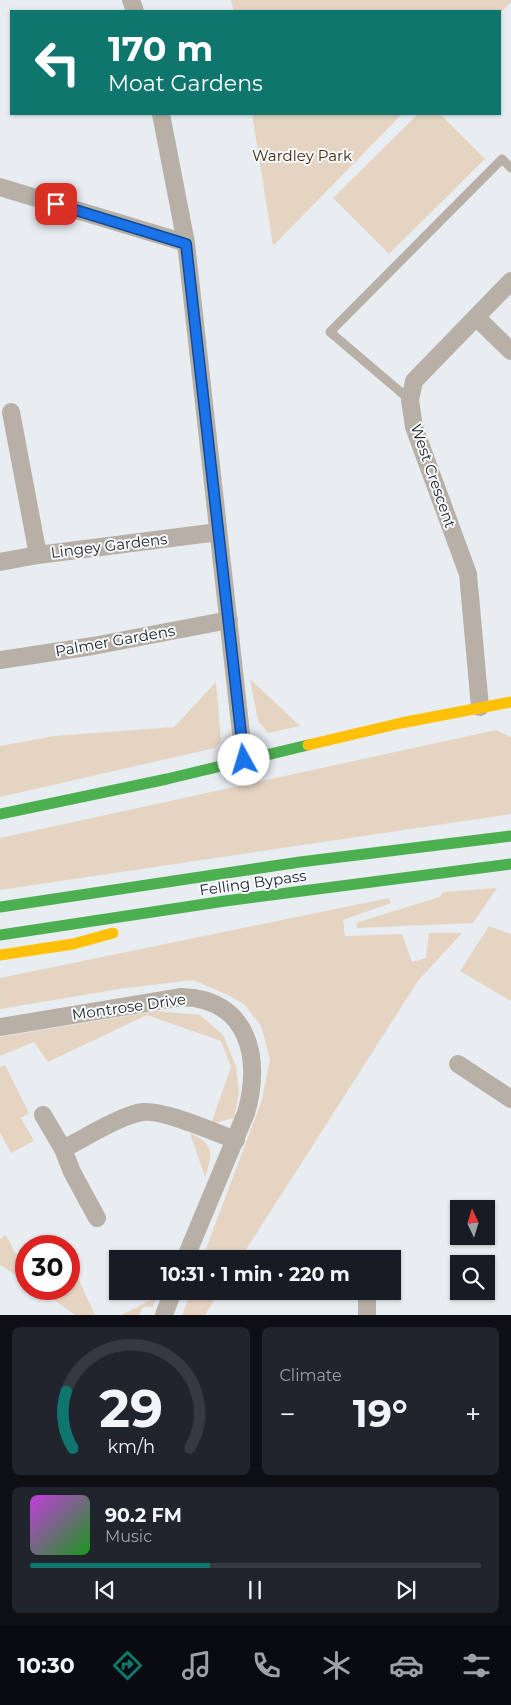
<!DOCTYPE html>
<meta charset="utf-8">
<style>
body{margin:0;font-family:Montserrat,sans-serif;background:#20242c;color:#f1f3f6;height:100vh;display:flex;flex-direction:column;font-size:19px;white-space:nowrap}
*{box-sizing:border-box;margin:0}
p{font-size:16px;color:#9ea1a6}
.icon{flex:none;width:28px;height:28px;fill:none;stroke:currentColor;stroke-width:2;stroke-linecap:round;stroke-linejoin:round}
.map{position:relative;height:1315px;overflow:hidden}
.side{display:flex;flex-direction:column;gap:12px;padding:12px;background:#0d0f14;flex:1}
.side>*{flex:none}
.guide{position:absolute;left:10px;top:10px;width:491px;height:105px;border-radius:0px;box-shadow:0 1px 4px #0004;background:#0f766e;color:#fff;overflow:hidden}
.needle{width:32px;rotate:356deg}
.tools{position:absolute;left:450px;top:1200px;display:grid;gap:10px}
.tools a{display:grid;place-items:center;width:45px;height:45px;border-radius:0px;background:#171b24;box-shadow:0 1px 4px #0004;font-size:25px}
.speed{position:absolute;left:15px;top:1235px;display:flex;gap:10px;font-size:25px;font-weight:700;text-align:center}
.speed>*{display:grid;place-content:center;width:65px;height:65px;border-radius:50%;background:#171b24;box-shadow:0 1px 4px #0004;line-height:1}
.speed .limit{border:8px solid #d22;background:#fff;color:#111}
.pin{position:absolute;display:grid;place-items:center;width:42px;height:42px;color:#fff;margin:-21px;border-radius:10px;box-shadow:0 2px 8px #0006}
.me{position:absolute;width:55px;margin:-28px;rotate:354deg;stroke-linejoin:round;filter:drop-shadow(0 0 4px #0008)}
.turn{display:flex;align-items:center;gap:18px;height:105px;padding:0 15px;font-size:22px}
.turn .icon{width:65px;height:65px;stroke-width:2.5}
.turn b{display:block;font-size:35px;line-height:42px}
.big{font-size:38px;font-weight:700;line-height:1.1}
.side .widget{flex:1;display:flex;flex-direction:column;justify-content:center;gap:8px;min-width:0;padding:0 18px;border-radius:8px;background:#20242c}
.side .dial{align-items:center;gap:0}
.dial svg{height:130px;overflow:visible;fill:none;stroke:#363941;stroke-width:7;stroke-linecap:round;text-anchor:middle}
.dial text{fill:#f1f3f6;stroke:none}
.song{display:flex;align-items:center;gap:15px}
.cover{width:60px;height:60px;border-radius:8px;background:linear-gradient(135deg,hsl(290 70% 55%),hsl(120 70% 35%))}
.played{height:5px;border-radius:2px;background:linear-gradient(90deg,#0f766e 40%,#363941 40%)}
.keys{display:flex;justify-content:space-around;direction:ltr}
.heat{display:flex;justify-content:space-between;align-items:center;font-size:28px;direction:ltr}
.side .tiles{flex:1;display:grid;gap:12px;grid-template-columns:1fr 1fr}
.widget:last-child{grid-column:span 2}
.trip{position:absolute;left:109px;top:1250px;width:292px;height:50px;border-radius:0px;background:#171b24;box-shadow:0 1px 4px #0004;font-weight:700;line-height:50px;text-align:center}
.menu{display:flex;height:80px;justify-content:space-around;align-items:center;background:#090b0e;color:#9ea1a6}
.menu .icon{width:35px;height:35px}
.menu .selected{color:#0f766e}
.menu b{font-size:22px;color:#f1f3f6}
.map>svg:first-child{display:block}
</style>
<div class="map">
<svg width="511" height="1315" viewBox="0 0 511 1315">
<rect width="100%" height="100%" fill="#e8edf2"/>
<!-- green -->
<path fill="#e6d4c3" d="M231,0H511V2L500,13V11H234Z
M252,114H402L273,246Z
M418,114H440L485,159L389,254L333,198Z
M250,679L300,726L268,733L258,721Z
M216,682L221,741L215,748L0,797V746L54,736L174,727Z
M496,730L511,737V814L0,890V838Z
M497,888L473,923L357,928L356,923L439,897L443,892Z
M389,898L391,903L343,920L345,936L402,934L412,962L426,958L429,933H462L418,981L240,1259H202L262,1100L270,1059L261,1026L244,1004L226,994L193,980L119,989L0,1009V978Z
M489,926L511,934V1001L460,971Z
M156,1011L200,1015L223,1035L236,1066L239,1093L234,1118L211,1124L231,1067L221,1041L147,1015L48,1062L34,1042L0,1056V1037Z
M5,1065L29,1113L21,1118L34,1141L11,1153L0,1133V1067Z
M190,1133C215,1145 213,1153 205,1177Z
M6,1235L26,1273V1282L0,1265V1239Z
M69,1258L95,1315H75L47,1295L44,1289H69Z
M191,1291H220L205,1315H182Z
M157,1297L153,1307H143L139,1315H121Z"/>
<g fill="none" stroke-linecap="round" stroke-linejoin="round">
<!-- lane -->
<path stroke="#b8b0a7" stroke-width="9" d="M410,400L330,332L502,159L511,168"/>
<!-- street -->
<path stroke="#b8b0a7" stroke-width="18" d="M131,0L135,11
M161,114L186,243L244,760
M0,187L186,243
M476,317L511,351
M11,412L38,555
M0,562L38,555L218,532
M0,660L93,646L229,620
M480,707L468,574L414,427L410,400L414,381L511,281
M0,1027L182,997C249,999 262,1059 246,1113L185,1259
M458,1064L511,1099
M43,1115L63,1149
M97,1218L72,1172L63,1149C83,1139 123,1114 143,1112C165,1110 213,1132 236,1140
M367,1291V1315
M164,1315L173,1291"/>
<!-- fast -->
<path stroke="#4caf50" stroke-width="11" d="M0,814L167,779L308,745
M0,907L300,862L511,836
M0,935L225,901L511,864"/>
<!-- slow -->
<path stroke="#ffc107" stroke-width="11" d="M308,745L401,723L511,702
M0,955L73,944L113,933"/>
</g>
<g fill="none" stroke-linecap="round" stroke-linejoin="round">
<defs>
<path id="route" d="M56,204L186,244L244,760"/>
</defs>
<!-- route casing -->
<use href="#route" stroke="#114b97" stroke-width="12"/>
<!-- route -->
<use href="#route" stroke="#1a73e8" stroke-width="9"/>
</g>
<g text-anchor="middle" stroke-width="4" stroke-linejoin="round" paint-order="stroke">
<!-- park labels -->
<g font-size="15" fill="#452b0c" stroke="#f7fafd">
<text x="302" y="161">Wardley Park</text>
</g>
<!-- street labels -->
<g font-size="15" fill="#222528" stroke="#f7fafd">
<text transform="translate(433 476) rotate(71)" y="5">West Crescent</text>
<text transform="translate(109 546) rotate(-7)" y="5">Lingey Gardens</text>
<text transform="translate(115 641) rotate(-10)" y="5">Palmer Gardens</text>
<text transform="translate(253 883) rotate(-8)" y="5">Felling Bypass</text>
<text transform="translate(129 1007) rotate(-8)" y="5">Montrose Drive</text>
</g>
</g>
</svg>
<div class="tools">
<a><svg class="needle" viewBox="-14 -14 28 28"><path d="M0-13l5 13h-10z" fill="#e53935"/><path d="M0 13l5-13h-10z" fill="#9ea1a6"/></svg></a>
<a><svg class="icon" aria-label="search" viewBox="0 0 24 24"><circle cx="10" cy="10" r="6"/><path d="M15 15l6 6"/></svg></a>
</div>
<div class="speed"><div class="limit">30</div></div>
<div class="pin" style="left:56px;top:204px;background:#d93025"><svg class="icon" aria-label="arrive" viewBox="0 0 24 24"><path d="M6 21V4h12l-3 4 3 4H6"/></svg></div>
<svg class="me" style="left:244px;top:760px" viewBox="-20 -20 40 40"><circle r="19" fill="#fff"/><path d="M0-13L10 11 0 6-10 11z" fill="#1a73e8"/></svg>
<div class="trip">10:31 · 1 min · 220 m</div>
<div class="guide">
<div class="turn"><svg class="icon" aria-label="left" viewBox="0 0 24 24"><path d="M17 20v-9H6M10 6l-5 5 5 5"/></svg><div><b>170 m</b>Moat Gardens</div></div>
</div>
</div>
<section class="side">
<div class="tiles">
<div class="widget dial"><svg viewBox="0 0 100 80">
<path d="M14 69A42 42 0 1 1 86 69"/>
<path d="M14 69A42 42 0 0 1 10 34" stroke="#0f766e"/>
<text x="50" y="56" font-size="32" font-weight="700">29</text>
<text x="50" y="72" font-size="11">km/h</text>
</svg></div>
<div class="widget"><p>Climate</p>
<div class="heat"><a>−</a><b class="big">19°</b><a>+</a></div>
</div>
<div class="widget">
<div class="song"><i class="cover"></i><div><b>90.2 FM</b><p>Music</p></div></div>
<div class="played"></div>
<div class="keys"><svg class="icon" aria-label="previous" viewBox="0 0 24 24"><path d="M18 5L8 12l10 7zM5 5v14"/></svg><svg class="icon" aria-label="pause" viewBox="0 0 24 24"><path d="M8 5v14M16 5v14"/></svg><svg class="icon" aria-label="next" viewBox="0 0 24 24"><path d="M6 5l10 7-10 7zM19 5v14"/></svg></div>
</div>
</div>
</section>
<nav class="menu">
<b>10:30</b>
<svg class="icon selected" aria-label="directions" viewBox="0 0 24 24"><path d="M12 3l9 9-9 9-9-9zM9 14v-3h6M13 9l2 2-2 2"/></svg>
<svg class="icon" aria-label="music" viewBox="0 0 24 24"><path d="M9 18V5l10-2v13"/><circle cx="6" cy="18" r="3"/><circle cx="16" cy="16" r="3"/></svg>
<svg class="icon" aria-label="phone" viewBox="0 0 24 24"><path d="M5 4h4l2 5-3 2q2 4 5 5l2-3 5 2v4C11 20 4 13 5 4z"/></svg>
<svg class="icon" aria-label="climate" viewBox="0 0 24 24"><path d="M12 3v18M4 7l16 10M4 17L20 7"/></svg>
<svg class="icon" aria-label="car" viewBox="0 0 24 24"><path d="M5 17H2v-5l4-1 3-4h7l3 4 3 1v5h-3M9 17h6M6 11h13"/><circle cx="7" cy="17" r="2"/><circle cx="17" cy="17" r="2"/></svg>
<svg class="icon" aria-label="filters" viewBox="0 0 24 24"><path d="M4 7h16M4 17h16"/><circle cx="9" cy="7" r="2"/><circle cx="15" cy="17" r="2"/></svg>
</nav>
